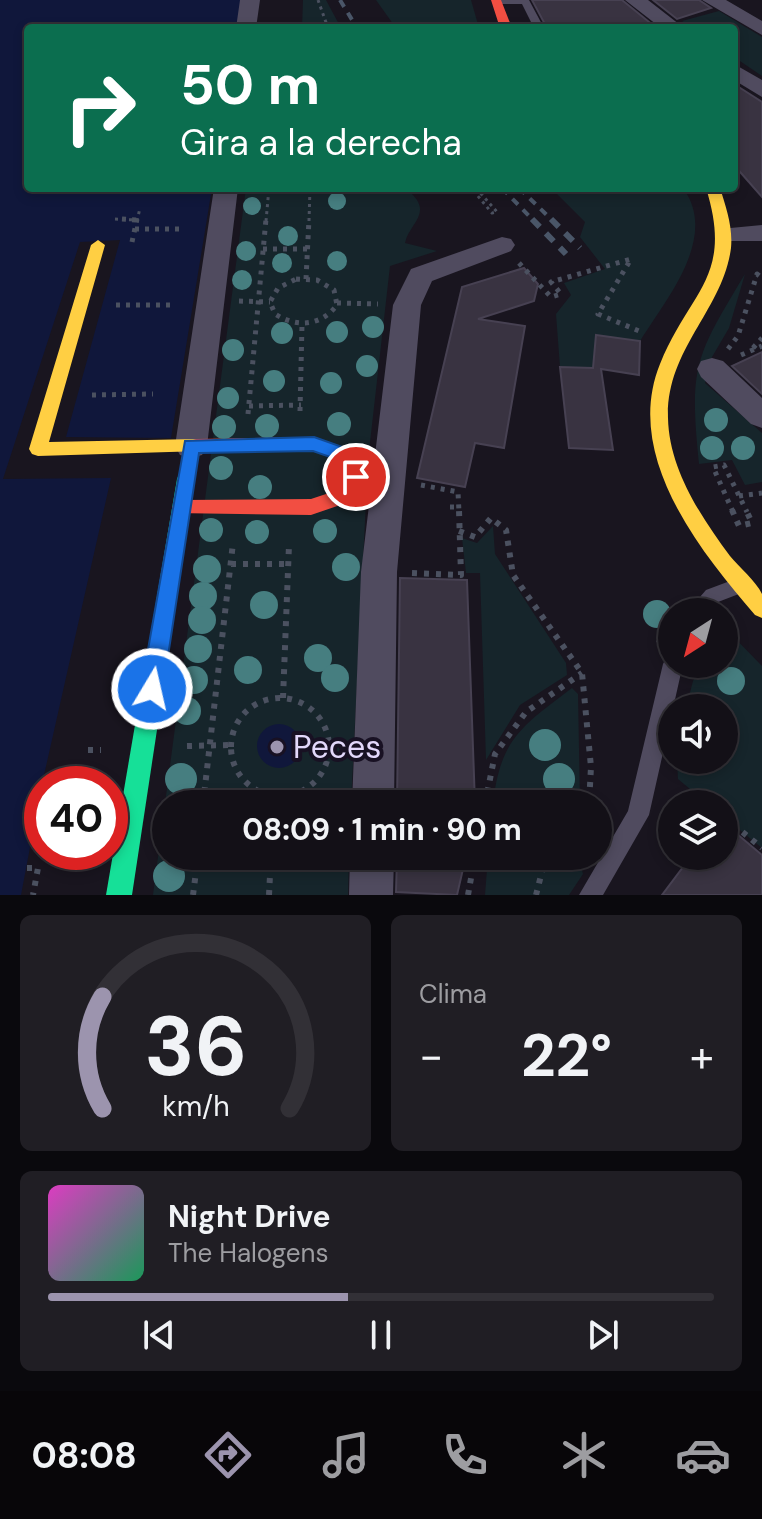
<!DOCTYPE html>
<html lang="es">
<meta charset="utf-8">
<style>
body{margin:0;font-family:"DM Sans",sans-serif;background:#201e24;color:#f1f3f6;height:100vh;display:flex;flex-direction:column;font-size:30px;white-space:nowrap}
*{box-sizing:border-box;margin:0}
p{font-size:26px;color:#9d9da1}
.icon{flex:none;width:44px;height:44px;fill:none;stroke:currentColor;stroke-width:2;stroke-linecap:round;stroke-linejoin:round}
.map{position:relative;height:895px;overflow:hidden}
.panel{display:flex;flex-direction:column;gap:20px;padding:20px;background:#0a090d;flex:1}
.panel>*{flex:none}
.banner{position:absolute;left:24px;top:24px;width:714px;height:168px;border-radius:8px;box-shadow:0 4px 12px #0003,0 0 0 2px #323036;background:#0b6e4f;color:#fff;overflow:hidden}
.needle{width:52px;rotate:216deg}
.buttons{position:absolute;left:658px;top:598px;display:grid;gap:16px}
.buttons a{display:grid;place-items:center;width:80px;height:80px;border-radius:50%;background:#131017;box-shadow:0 4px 12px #0003,0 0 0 2px #323036;font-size:40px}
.speed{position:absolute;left:24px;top:766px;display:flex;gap:16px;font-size:40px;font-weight:700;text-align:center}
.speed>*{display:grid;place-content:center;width:104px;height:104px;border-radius:50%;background:#131017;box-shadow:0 4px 12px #0003,0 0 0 2px #323036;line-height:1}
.speed .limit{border:12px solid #d22;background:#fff;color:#111}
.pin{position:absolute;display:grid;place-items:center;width:68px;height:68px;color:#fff;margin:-34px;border:4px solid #fff;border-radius:50%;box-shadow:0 2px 8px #0007}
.me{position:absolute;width:88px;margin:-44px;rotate:9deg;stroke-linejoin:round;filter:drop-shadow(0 0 6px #0008)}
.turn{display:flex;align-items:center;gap:28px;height:168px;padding:0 24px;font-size:36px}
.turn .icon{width:104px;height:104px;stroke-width:2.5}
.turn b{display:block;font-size:56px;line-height:68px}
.big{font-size:60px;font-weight:700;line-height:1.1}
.panel .tile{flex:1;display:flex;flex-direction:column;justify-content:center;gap:12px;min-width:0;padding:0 28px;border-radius:12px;background:#201e24}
.panel .dial{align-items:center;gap:0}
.dial svg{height:208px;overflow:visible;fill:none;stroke:#323036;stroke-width:7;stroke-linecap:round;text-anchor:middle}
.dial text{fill:#f1f3f6;stroke:none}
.song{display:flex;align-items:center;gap:24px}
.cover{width:96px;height:96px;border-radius:12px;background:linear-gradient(135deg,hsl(310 70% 55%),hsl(150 70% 35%))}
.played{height:8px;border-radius:4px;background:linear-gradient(90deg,#9c94ae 45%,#323036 45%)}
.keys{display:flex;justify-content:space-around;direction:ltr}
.heat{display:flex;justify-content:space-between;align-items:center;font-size:44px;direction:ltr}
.panel .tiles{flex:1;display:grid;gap:20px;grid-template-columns:1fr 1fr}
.tile:last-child{grid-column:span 2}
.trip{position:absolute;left:152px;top:790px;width:460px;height:80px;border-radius:40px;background:#131017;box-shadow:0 4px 12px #0003,0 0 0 2px #323036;font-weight:700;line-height:80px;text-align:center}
.tabs{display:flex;height:128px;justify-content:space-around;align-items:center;background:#080609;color:#9d9da1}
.tabs .icon{width:56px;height:56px}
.tabs .active{color:#9c94ae}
.tabs b{font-size:36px;color:#f1f3f6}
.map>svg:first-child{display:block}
</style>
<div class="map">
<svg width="762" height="895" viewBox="0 0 762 895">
<rect width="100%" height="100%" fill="#19151f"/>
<!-- green -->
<path fill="#16252b" d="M303,0H326L341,28H302Z
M376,0H471L479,28H396Z
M719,11L762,37V76L734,57V28H692L682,21Z
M246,188H420L412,194C432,214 409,224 405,243L437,251L390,266L368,460L351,804H166V856H349L348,895H153Z
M551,188H683C719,237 667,298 640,341L596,336L593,368L560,367L556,314L571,295L564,283L605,269L580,237L585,222Z
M745,274L729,328L712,357L705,383L762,433V482L745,485L732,460L699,464C689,366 695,357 745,274Z
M493,526L495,554L566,663L567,675L520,705L486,760L480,573H466L462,538L477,543Z
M724,627L762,666V848L724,817V804H708L678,779L677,760H724V708H686L693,681L702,664H724Z
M572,688L578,694L580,804H493C500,739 522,726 572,688Z
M488,856H578L583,874L569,895H485Z"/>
<!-- water -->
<path fill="#10173b" d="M0,0H242L237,28H28V188H212L171,438L66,437L120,240L80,242L3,479L111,478L42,784L21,895H0Z
M257 746a22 22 0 1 1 44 0a22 22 0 1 1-44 0Z"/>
<!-- building -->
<path fill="#393341" stroke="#474152" stroke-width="2" d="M532,0H622L654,26L547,28Z
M653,0H699L711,8L677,19Z
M734,84L762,102V197L734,165Z
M524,268L538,284L534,301L478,319L525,326L504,448L475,443L465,487L417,478L462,287Z
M596,335L640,341L639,375L601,369L613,450L569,448L560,367L593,368Z
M762,352V394L732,366Z
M400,578L467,580L475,804H397Z
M724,823L762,855V895H662L683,867L680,856H724Z
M397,856H466L457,895L396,892Z"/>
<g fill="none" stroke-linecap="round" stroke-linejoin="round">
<!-- path-far2 -->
<path stroke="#4b5160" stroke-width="3" stroke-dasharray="3 4" stroke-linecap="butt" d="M318,0L328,28
M476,188L497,212L492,213L477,195
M115,219L137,220
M137,221L140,208
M266,221L269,188
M309,221L310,188"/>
<!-- path-far1 -->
<path stroke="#4b5160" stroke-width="5" stroke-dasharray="4 6" stroke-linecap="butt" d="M122,219L137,220
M135,229H184
M132,242L137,219
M263,249H307
M519,263L551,297L561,294L551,282L631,259L598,314L644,333
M296,279L317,280L334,290L337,305C321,326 297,328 275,314L270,302L278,288Z
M306,279L309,219
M239,301L270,302
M337,303L378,304
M116,305H171
M753,348L762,338
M728,349L738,336L757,274L762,278
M741,355L762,346
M92,395L153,394
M249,406L301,405
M300,411L302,324
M248,414L266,219
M421,485L458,492L459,512
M739,496L762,493
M450,507H459
M733,512L713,467L724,465L747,512"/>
<!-- path -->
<path stroke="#4b5160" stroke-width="6" stroke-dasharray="5 7" stroke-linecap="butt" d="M732,510L739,526L752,523L746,510
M459,531L475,537L491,518L506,530L513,575L582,673L591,767L589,804
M231,564H289
M412,573L461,575L459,510
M659,643L669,611
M231 747a49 49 0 1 1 98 0a49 49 0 1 1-98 0Z
M283,698L289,545
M187,746L230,745
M88,750H101
M203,804L233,543
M485,804L495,754L526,712L582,673
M677,804L691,790L708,804
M724,817L762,848
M197,863L271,864
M27,868H38L33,895
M193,895L198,856
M269,895L271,856
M468,895L475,856
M536,895L546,856"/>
<!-- lane -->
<path fill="#504b5f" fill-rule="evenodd" d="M492,0H529L544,28H534L522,4H496Z
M738,578L744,580L747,586L744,592L718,602L708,612H687L706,590Z
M672,656V664H683L649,815L603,895H579L628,811L663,664L666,658Z"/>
<!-- street -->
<path fill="#504b5f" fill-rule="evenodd" d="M240,0H260L256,28H236Z
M625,0H648L684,28H661Z
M702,0H726L762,21V35Z
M734,64L762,80V97L734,80Z
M214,188H238L207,446L202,455L191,458L180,455L175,446Z
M762,225V241H720L716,235L720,229Z
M502,237L511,239L515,245L511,251L432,281L421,305L397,572L394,804H352L361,572L393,305L411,269Z
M712,358L723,361L762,398V428L751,424L701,377L697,369L701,361Z
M350,856H394L393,895H349Z"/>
<!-- fast -->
<path fill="#16e098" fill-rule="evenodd" d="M186,472L193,474L195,479L132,895H106L177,479L179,474Z"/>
<!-- slow -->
<path fill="#ffcf43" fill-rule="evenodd" d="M706,188H720C726,207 733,227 731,248C723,310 666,349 668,418C669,469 701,517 730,556C739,567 756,581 762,594C762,600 762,611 762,618L755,615C699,550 623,455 660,364C690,290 734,278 706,188Z
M98,240L105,245L49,442L196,439L202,441L205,446L202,451L38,456L32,454L29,449L91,245Z"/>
<!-- jam -->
<path fill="#f24e42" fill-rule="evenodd" d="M491,0H501L512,28H500Z
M314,437C345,447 350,448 365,477L349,502L311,515L174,513L172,508L174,503L181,500L311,499L335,491L346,477L336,459L313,451L196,453L190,451L187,446L190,441L196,439Z"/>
<!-- rail-far1 -->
<path stroke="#4a5668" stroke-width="4" stroke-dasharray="8 7" stroke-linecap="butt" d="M340,0L357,28
M502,188L534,221
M519,188L553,221"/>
<!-- rail -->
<path stroke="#4a5668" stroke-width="6" stroke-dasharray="11 9" stroke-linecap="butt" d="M532,219L566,254
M551,219L580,248"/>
</g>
<!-- trees -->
<g fill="#467e80">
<circle cx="337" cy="201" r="9"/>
<circle cx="252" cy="206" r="9"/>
<circle cx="288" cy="236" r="10"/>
<circle cx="246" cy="251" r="10"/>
<circle cx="337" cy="261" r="10"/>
<circle cx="282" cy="263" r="10"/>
<circle cx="242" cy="280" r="10"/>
<circle cx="373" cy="327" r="11"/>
<circle cx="337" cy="332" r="11"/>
<circle cx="282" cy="333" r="11"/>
<circle cx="233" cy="350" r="11"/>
<circle cx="367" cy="366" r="11"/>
<circle cx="274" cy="381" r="11"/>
<circle cx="331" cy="383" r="11"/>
<circle cx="228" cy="398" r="11"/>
<circle cx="716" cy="420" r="12"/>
<circle cx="339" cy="424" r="12"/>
<circle cx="267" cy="426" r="12"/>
<circle cx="224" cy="427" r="12"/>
<circle cx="712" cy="448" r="12"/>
<circle cx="743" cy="448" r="12"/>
<circle cx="221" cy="468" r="12"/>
<circle cx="260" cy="487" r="12"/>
<circle cx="211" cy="530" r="12"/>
<circle cx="325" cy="531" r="12"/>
<circle cx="257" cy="532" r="12"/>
<circle cx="346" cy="567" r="14"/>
<circle cx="207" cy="569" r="14"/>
<circle cx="203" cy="596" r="14"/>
<circle cx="264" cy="605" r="14"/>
<circle cx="657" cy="614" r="14"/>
<circle cx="202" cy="620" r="14"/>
<circle cx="198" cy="649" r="14"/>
<circle cx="318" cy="658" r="14"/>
<circle cx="248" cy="670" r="14"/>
<circle cx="335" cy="678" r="14"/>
<circle cx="194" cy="680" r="14"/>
<circle cx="731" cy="681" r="14"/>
<circle cx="187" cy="711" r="14"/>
<circle cx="545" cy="745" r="16"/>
<circle cx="181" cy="779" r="16"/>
<circle cx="559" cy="779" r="16"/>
<circle cx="169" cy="876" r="16"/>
</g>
<!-- route -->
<path fill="#1a73e8" stroke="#114b97" stroke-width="2" d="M314,437L348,449L365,477L362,482H349L336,459L313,451L199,453L163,689L159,696L152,699L144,696L141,689L185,441Z"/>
<!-- markers -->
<circle fill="#9c94ae" stroke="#181123" stroke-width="3" cx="277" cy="747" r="8"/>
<g text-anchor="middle" stroke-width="8" stroke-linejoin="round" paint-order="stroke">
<!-- near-poi labels -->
<g font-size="32" fill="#e3d8fb" stroke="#181123" text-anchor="start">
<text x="293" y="758">Peces</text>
</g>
</g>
</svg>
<div class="buttons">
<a><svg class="needle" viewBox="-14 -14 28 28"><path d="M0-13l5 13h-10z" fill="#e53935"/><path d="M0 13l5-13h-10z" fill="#9d9da1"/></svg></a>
<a><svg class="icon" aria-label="sound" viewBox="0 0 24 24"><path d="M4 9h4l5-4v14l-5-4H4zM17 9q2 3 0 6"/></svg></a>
<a><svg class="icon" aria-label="layers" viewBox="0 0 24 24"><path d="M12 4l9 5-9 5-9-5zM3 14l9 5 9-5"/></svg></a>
</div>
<div class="speed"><div class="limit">40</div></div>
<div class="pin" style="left:356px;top:477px;background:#d93025"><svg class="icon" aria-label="arrive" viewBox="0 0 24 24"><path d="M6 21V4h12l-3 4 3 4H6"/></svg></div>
<svg class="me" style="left:152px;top:689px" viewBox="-20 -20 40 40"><circle r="17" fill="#1a73e8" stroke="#fff" stroke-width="3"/><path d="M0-11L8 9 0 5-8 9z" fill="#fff"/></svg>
<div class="trip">08:09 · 1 min · 90 m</div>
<div class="banner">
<div class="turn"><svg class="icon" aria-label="right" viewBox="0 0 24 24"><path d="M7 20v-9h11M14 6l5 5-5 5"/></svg><div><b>50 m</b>Gira a la derecha</div></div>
</div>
</div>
<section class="panel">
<div class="tiles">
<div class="tile dial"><svg viewBox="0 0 100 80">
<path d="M14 69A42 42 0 1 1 86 69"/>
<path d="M14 69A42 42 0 0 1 14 26" stroke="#9c94ae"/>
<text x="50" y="56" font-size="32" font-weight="700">36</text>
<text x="50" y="72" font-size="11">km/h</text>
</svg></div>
<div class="tile"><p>Clima</p>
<div class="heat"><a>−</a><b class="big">22°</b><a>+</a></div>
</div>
<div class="tile">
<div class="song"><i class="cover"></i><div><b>Night Drive</b><p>The Halogens</p></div></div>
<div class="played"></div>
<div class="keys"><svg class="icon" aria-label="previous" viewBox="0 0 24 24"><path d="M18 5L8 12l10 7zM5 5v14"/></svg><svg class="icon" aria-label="pause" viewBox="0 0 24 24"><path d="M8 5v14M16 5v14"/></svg><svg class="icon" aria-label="next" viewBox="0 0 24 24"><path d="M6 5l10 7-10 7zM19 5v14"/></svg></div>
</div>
</div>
</section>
<nav class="tabs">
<b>08:08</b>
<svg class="icon active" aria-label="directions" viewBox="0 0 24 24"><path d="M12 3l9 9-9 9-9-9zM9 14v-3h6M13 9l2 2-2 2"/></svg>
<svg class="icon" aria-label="music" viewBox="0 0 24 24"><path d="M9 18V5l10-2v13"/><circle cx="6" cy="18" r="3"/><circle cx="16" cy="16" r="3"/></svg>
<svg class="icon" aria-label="phone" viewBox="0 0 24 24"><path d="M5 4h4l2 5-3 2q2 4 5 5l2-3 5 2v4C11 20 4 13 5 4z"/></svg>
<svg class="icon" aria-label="climate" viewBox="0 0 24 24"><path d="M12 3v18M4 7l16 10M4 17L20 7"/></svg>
<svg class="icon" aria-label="car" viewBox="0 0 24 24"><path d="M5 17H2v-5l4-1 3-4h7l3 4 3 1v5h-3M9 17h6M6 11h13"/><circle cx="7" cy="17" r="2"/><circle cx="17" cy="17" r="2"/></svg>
</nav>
